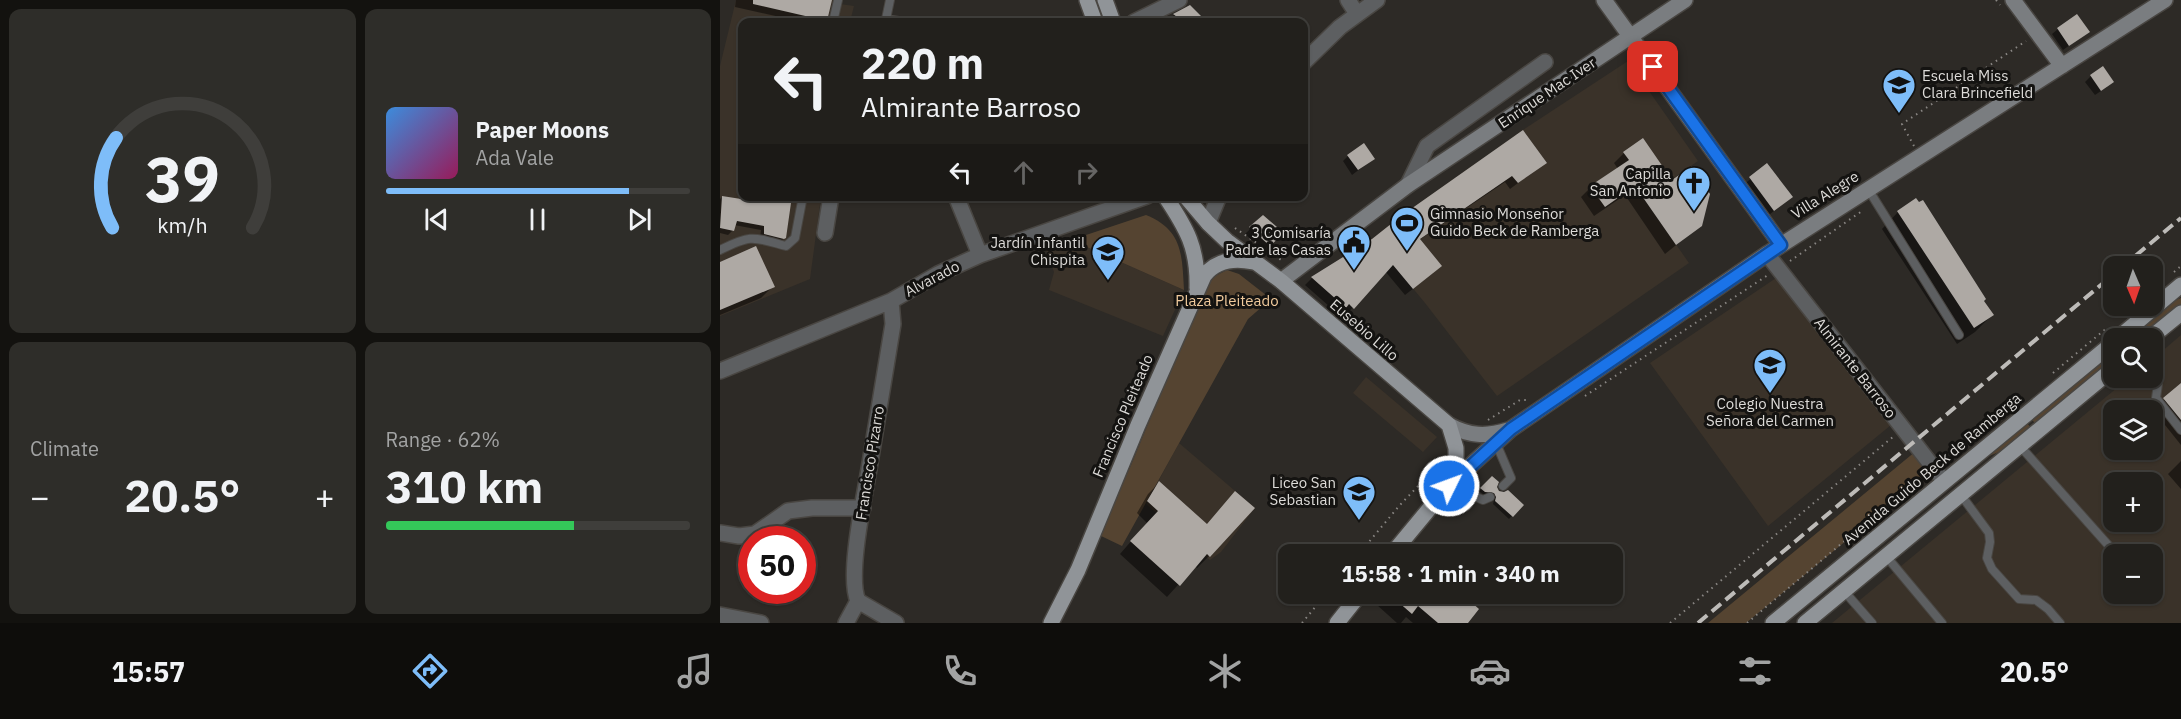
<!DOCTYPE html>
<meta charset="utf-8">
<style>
body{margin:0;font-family:"IBM Plex Sans",sans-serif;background:#2e2d29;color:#f1f3f6;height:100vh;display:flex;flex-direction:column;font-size:22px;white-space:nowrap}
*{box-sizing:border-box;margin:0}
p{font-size:20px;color:#a2a3a3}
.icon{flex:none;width:33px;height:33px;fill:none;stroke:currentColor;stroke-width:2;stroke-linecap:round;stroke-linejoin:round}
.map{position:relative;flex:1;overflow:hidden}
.drawer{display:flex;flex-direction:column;gap:9px;padding:9px;background:#13120f;width:720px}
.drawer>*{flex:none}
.banner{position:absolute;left:18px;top:18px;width:570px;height:183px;border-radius:12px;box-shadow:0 2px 4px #0004,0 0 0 2px #3f3e3b;background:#22201c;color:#f1f3f6;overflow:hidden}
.needle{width:39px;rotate:178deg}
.fabs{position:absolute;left:1383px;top:256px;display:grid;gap:12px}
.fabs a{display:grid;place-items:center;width:60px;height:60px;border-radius:12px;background:#22201c;box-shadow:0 2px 4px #0004,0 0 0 2px #3f3e3b;font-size:30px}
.speed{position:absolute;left:18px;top:526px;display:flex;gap:12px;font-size:30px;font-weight:700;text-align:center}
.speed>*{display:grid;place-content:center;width:78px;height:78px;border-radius:50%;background:#22201c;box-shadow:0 2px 4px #0004,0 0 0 2px #3f3e3b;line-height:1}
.speed .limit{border:9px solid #d22;background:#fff;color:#111}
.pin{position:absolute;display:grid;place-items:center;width:51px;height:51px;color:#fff;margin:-26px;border-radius:12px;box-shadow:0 3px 9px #0006}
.me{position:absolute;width:66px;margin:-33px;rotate:48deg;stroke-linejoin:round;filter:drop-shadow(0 0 4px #0008)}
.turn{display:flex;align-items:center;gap:21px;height:126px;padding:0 24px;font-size:27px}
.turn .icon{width:78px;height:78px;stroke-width:2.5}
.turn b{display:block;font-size:42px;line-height:51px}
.lanes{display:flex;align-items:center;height:57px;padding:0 24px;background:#0003;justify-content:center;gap:30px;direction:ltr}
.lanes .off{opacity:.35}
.big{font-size:45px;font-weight:700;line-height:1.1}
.drawer .card{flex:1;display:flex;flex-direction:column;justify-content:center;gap:9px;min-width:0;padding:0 21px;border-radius:12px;background:#2e2d29}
.drawer .dial{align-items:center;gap:0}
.dial svg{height:156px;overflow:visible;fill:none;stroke:#3f3e3b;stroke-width:7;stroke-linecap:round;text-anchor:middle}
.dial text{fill:#f1f3f6;stroke:none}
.song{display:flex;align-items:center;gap:18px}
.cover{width:72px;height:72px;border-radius:9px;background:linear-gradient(135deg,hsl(210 70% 55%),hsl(330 70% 35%))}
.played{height:6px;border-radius:3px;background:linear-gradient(90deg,#7ebdf9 80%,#3f3e3b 80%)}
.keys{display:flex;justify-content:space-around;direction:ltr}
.heat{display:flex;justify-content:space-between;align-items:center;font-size:33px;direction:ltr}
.charge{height:9px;border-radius:4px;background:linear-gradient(90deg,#34c759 62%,#3f3e3b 0)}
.drawer .tiles{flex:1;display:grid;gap:9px;grid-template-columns:repeat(2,1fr)}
.trip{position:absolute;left:558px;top:544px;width:345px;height:60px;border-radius:12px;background:#22201c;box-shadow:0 2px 4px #0004,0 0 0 2px #3f3e3b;font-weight:700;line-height:60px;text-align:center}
.tabs{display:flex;height:96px;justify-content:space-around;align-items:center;background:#0e0d0b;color:#a2a3a3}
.tabs .icon{width:42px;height:42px}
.tabs .current{color:#7ebdf9}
.tabs b{font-size:27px;color:#f1f3f6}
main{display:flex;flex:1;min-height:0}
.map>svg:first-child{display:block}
</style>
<main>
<section class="drawer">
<div class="tiles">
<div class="card dial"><svg viewBox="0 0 100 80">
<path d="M14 69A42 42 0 1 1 86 69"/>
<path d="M14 69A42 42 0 0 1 16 23" stroke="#7ebdf9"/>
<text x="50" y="56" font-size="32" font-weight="700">39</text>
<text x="50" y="72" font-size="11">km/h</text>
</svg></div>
<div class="card">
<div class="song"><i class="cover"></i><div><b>Paper Moons</b><p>Ada Vale</p></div></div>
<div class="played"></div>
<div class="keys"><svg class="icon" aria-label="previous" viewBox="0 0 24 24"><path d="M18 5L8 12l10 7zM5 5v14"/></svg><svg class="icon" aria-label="pause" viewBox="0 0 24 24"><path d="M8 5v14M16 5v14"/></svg><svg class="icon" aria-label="next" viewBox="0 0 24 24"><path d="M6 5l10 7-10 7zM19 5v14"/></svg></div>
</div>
<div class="card"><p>Climate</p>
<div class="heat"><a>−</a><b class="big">20.5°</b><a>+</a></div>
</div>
<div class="card"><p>Range · 62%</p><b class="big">310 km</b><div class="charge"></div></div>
</div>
</section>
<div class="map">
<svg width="1461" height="623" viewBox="0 0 1461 623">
<rect width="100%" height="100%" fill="#2d2a26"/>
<!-- built -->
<path fill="#3a3229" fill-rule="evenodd" d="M16,0H120V4L134,6L130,22H22V196L101,197L90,279L0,316V66Z
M908,61L978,161L924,199L969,263L777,396L705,303L652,239L681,216L803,130Z
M351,240L464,290L443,336L329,290L334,272L325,247Z
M1059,276L1171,425L1048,526L930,363Z
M1461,335V623H1112L1409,378H1432L1433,359ZM1394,411H1432V450H1394ZM1394,483H1432V522H1394ZM1394,555H1432V594H1394Z
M646,377L717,437L703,452L633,393Z
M459,443L535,508L501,552L490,560L426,504Z"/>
<!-- green -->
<path fill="#554431" d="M426,215C463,230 462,255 464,290L351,240Z
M507,270L519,274L551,299L528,319L402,546L379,535L411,465L484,288L489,279Z
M1461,298V306L1418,339H1408L1453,301Z
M1393,351V359L1316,424L1311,419Z
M1307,423L1311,428L1284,450L1269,456L1243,476Z
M1196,451L1211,471L1026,623H988Z"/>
<!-- shadow -->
<path fill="#0007" d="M16,0H111L106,22H59L60,17L15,7Z
M454,15L482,20L487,16L495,22H452L449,20Z
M1338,29L1368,32L1343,50L1332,34Z
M1371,76L1387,87L1375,95L1365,82Z
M904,153L952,182L981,225L945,254L905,195L874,216L861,197L871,187L898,169L894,163Z
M628,156L653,159L632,175L623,161Z
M825,163L790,189L785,182L699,240L713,273L685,295L665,271L626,315L621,311L618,314L585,285L592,278L653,241L682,217Z
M1047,165L1071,197L1044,219L1021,187Z
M22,182V196H75L70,202L65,237L59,243L40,238L41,230L14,225L13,230L8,235L0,233V199L2,197L19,200Z
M1178,212L1263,301L1272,315L1255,332L1237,344L1162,229Z
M543,217L561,233L543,250L525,234Z
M0,263L53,286L41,298L0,315Z
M1461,385V445L1433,410Z
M1461,461V489L1448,474Z
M772,478L778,492L802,505L789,519L773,504L774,500L772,494H763L759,491Z
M439,483L486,525L533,508L489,556L477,568L475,566L447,597L400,554L427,523L417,513L428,494Z
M666,594H739L746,623H693L686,617L681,623H677L657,605Z"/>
<!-- building -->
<path fill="#aea9a4" d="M33,0H112L107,21L33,4Z
M470,5L487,22H464L453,14Z
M1357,14L1370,32L1349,46L1337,28Z
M1383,66L1394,82L1381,91L1370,75Z
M803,130L827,163L798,183L792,176L700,239L722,266L693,289L673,265L634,309L629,304L626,308L591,277L652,239L681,216Z
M923,138L952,180L972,166L990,194L982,226L956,245L915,186L885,207L870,186L909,160L903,152Z
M644,143L655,159L638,170L627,155Z
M1047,163L1073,197L1054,211L1029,177Z
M2,196L34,201L35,196H72L66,238L64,239L44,234V226L17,221L14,231L0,228Z
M1196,198L1199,202L1203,200L1266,299L1264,301L1274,315L1254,328L1177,211Z
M543,215L564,233L550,246L529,227Z
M36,246L55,287L0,310V262Z
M1461,383V420L1443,398Z
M772,476L779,482L777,487L779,491L784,492L788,490L804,505L793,517L775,501L776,497L774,493L765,492L760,488Z
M439,481L487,524L515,491L535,508L490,557L487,554L460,586L410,541L438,511L427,501Z
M669,594H742L759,609L748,623H718L698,606L692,614Z"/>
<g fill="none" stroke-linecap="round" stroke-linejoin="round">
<defs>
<path id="lane" d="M170,0L166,19L185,22
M113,22L118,0
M1148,189L1239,335
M0,250C32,234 33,237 66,246L75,238L83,196
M1432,378L1438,384L1436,398L1461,430
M776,443L791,478L783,486
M1300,446L1397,555
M729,485L763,500L770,497
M1241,495L1269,533L1270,542L1267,558L1272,569L1299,599L1316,600L1328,609L1340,623
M1166,556L1222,623
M1124,591L1152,623"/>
<path id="street" d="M628,0L637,14
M414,22L459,0
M584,62L620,27L657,0
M688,185L707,146L825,62
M236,196L260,255
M488,223L499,196
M105,233L111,196
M1047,254L1224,481
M0,371L171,301L218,274L260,255L427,196
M0,533L19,536L35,534L68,511L92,508H143
M138,601L176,623
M0,615L41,623
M126,623L138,601C127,576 144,499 149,469C157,421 165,372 173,324L171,301"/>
<path id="secondary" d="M884,0L1061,245
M1293,0L1342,66
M561,281L688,185L965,0
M729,425C749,436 766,437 788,430
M729,485L791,429L1047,254L1445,0"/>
<path id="primary" d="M367,0L375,22
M385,0L393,22
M445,196C467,229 478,248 477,288
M465,196L488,223L507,241L561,281L729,425L736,448V463L729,485L671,555
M1397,339L1461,285
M1429,339L1461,313
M331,623L358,570L418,425L484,276C496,260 514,258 533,262
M617,623L640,594
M1053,623L1394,342
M1085,623L1394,368"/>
</defs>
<!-- lane casing -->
<use href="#lane" stroke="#494642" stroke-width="10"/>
<!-- street casing -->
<use href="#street" stroke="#494642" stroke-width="18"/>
<!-- secondary casing -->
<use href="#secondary" stroke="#494642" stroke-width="18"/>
<!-- primary casing -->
<use href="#primary" stroke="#494642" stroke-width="18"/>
<!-- path -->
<path stroke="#898683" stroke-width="2" stroke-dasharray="1.5 4.5" stroke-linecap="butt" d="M1276,0L1280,5
M1194,146L1182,124L1306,41
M515,228L564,262
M1070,261L1142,211
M1454,272L1461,266
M1333,373L1388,327
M865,396L1048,275
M768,420L800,400H810
M1224,458L1293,406
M638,555L679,506L722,461
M582,623L606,594
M950,623L1174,436
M1027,623L1203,475"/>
<!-- lane -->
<use href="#lane" stroke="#5d5f61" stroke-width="8"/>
<!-- street -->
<use href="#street" stroke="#5d5f61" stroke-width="15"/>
<!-- secondary -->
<use href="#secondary" stroke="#7a7d80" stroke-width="15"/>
<!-- primary -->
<use href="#primary" stroke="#909498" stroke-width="15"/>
<!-- rail -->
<path stroke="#bdbbb8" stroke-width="4" stroke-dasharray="12 6" stroke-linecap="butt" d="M1402,267L1461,218
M978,623L1394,274"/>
</g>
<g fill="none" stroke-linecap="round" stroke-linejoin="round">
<defs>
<path id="route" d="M729,486L791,429L1061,245L933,67"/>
</defs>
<!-- route casing -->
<use href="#route" stroke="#114b97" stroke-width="15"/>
<!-- route -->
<use href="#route" stroke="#1a73e8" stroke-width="10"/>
</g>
<!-- icons -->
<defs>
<symbol id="school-pin" viewBox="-11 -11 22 30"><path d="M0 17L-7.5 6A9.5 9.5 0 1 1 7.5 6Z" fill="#7ebdf9" stroke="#141311"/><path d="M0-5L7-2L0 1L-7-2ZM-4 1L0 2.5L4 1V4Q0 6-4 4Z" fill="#111"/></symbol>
<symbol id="church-pin" viewBox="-11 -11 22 30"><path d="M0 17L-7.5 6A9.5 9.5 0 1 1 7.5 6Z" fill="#7ebdf9" stroke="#141311"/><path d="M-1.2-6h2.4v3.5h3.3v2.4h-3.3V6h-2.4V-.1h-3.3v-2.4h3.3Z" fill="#111"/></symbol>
<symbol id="stadium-pin" viewBox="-11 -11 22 30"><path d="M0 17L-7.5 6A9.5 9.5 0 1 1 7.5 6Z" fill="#7ebdf9" stroke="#141311"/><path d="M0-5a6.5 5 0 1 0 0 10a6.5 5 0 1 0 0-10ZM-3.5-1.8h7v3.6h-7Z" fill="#111"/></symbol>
<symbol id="civic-pin" viewBox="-11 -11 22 30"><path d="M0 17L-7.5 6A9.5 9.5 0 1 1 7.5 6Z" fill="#7ebdf9" stroke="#141311"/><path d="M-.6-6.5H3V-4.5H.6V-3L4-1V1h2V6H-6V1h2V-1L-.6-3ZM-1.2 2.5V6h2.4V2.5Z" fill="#111"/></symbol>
</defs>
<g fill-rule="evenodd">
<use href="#school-pin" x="1160" y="66" width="38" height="52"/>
<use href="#church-pin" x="955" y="164" width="38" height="52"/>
<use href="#stadium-pin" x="668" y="204" width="38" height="52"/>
<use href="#civic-pin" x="615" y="223" width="38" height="52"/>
<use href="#school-pin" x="369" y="233" width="38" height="52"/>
<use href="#school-pin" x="1031" y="346" width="38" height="52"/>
<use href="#school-pin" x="620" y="473" width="38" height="52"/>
</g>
<g text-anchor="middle" stroke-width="6" stroke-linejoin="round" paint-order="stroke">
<!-- poi labels -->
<g font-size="15" fill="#dddbd8" stroke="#141311" text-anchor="end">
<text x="1202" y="81" text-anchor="start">Escuela Miss<tspan x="1202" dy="17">Clara Brincefield</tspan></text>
<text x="951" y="179">Capilla<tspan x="951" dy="17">San Antonio</tspan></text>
<text x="710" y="219" text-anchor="start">Gimnasio Monseñor<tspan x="710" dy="17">Guido Beck de Ramberga</tspan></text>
<text x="611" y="238">3 Comisaría<tspan x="611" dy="17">Padre las Casas</tspan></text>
<text x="365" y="248">Jardín Infantil<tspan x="365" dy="17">Chispita</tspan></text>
<text x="1050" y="409" text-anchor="middle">Colegio Nuestra<tspan x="1050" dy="17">Señora del Carmen</tspan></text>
<text x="616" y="488">Liceo San<tspan x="616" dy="17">Sebastian</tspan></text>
</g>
<!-- street labels -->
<g font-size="15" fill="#dddbd8" stroke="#141311">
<text transform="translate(827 93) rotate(-34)" y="5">Enrique Mac Iver</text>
<text transform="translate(1105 195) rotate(-32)" y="5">Villa Alegre</text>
<text transform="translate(212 279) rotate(-28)" y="5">Alvarado</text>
<text transform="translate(644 330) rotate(41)" y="5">Eusebio Lillo</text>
<text transform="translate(1135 368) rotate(52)" y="5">Almirante Barroso</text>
<text transform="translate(403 416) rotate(-67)" y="5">Francisco Pleiteado</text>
<text transform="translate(150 463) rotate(-81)" y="5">Francisco Pizarro</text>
<text transform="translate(1212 469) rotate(-40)" y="5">Avenida Guido Beck de Ramberga</text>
</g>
<!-- park labels -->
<g font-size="15" fill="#f0ca9c" stroke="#141311">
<text x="507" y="306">Plaza Pleiteado</text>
</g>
</g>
</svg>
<div class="fabs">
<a><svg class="needle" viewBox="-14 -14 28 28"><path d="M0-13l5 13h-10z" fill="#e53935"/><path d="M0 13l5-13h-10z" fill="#a2a3a3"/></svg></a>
<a><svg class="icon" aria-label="search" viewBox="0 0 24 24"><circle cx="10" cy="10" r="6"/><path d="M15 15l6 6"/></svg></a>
<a><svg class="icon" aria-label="layers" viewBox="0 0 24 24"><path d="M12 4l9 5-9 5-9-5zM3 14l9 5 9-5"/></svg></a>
<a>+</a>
<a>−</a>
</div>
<div class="speed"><div class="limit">50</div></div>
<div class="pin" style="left:933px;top:67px;background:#d93025"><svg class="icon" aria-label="arrive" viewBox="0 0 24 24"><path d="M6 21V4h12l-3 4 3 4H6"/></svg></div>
<svg class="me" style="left:729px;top:486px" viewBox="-20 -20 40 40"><circle r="17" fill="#1a73e8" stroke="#fff" stroke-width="3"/><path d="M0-11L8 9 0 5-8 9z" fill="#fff"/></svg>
<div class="trip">15:58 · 1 min · 340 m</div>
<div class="banner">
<div class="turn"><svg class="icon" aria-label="left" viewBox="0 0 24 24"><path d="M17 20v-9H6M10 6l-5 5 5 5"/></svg><div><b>220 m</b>Almirante Barroso</div></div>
<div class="lanes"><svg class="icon" aria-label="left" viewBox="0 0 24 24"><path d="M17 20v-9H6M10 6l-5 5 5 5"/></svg><svg class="icon off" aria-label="ahead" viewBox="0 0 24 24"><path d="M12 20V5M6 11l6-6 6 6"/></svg><svg class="icon off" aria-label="right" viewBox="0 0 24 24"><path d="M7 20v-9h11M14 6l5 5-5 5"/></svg></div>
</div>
</div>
</main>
<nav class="tabs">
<b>15:57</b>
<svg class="icon current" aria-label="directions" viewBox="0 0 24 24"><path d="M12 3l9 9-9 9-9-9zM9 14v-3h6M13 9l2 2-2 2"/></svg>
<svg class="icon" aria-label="music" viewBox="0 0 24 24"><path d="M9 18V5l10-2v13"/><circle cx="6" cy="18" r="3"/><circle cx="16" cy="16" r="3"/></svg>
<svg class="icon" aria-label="phone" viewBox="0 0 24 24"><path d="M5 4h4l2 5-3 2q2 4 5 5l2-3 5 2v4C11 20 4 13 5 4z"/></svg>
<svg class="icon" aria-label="climate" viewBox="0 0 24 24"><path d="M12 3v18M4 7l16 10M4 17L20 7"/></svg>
<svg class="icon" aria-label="car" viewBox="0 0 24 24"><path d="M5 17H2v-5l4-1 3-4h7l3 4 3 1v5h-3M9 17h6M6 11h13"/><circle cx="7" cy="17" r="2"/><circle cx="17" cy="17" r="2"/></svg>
<svg class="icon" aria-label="filters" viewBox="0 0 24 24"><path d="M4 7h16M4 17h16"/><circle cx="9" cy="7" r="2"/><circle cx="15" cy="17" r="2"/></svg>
<b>20.5°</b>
</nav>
